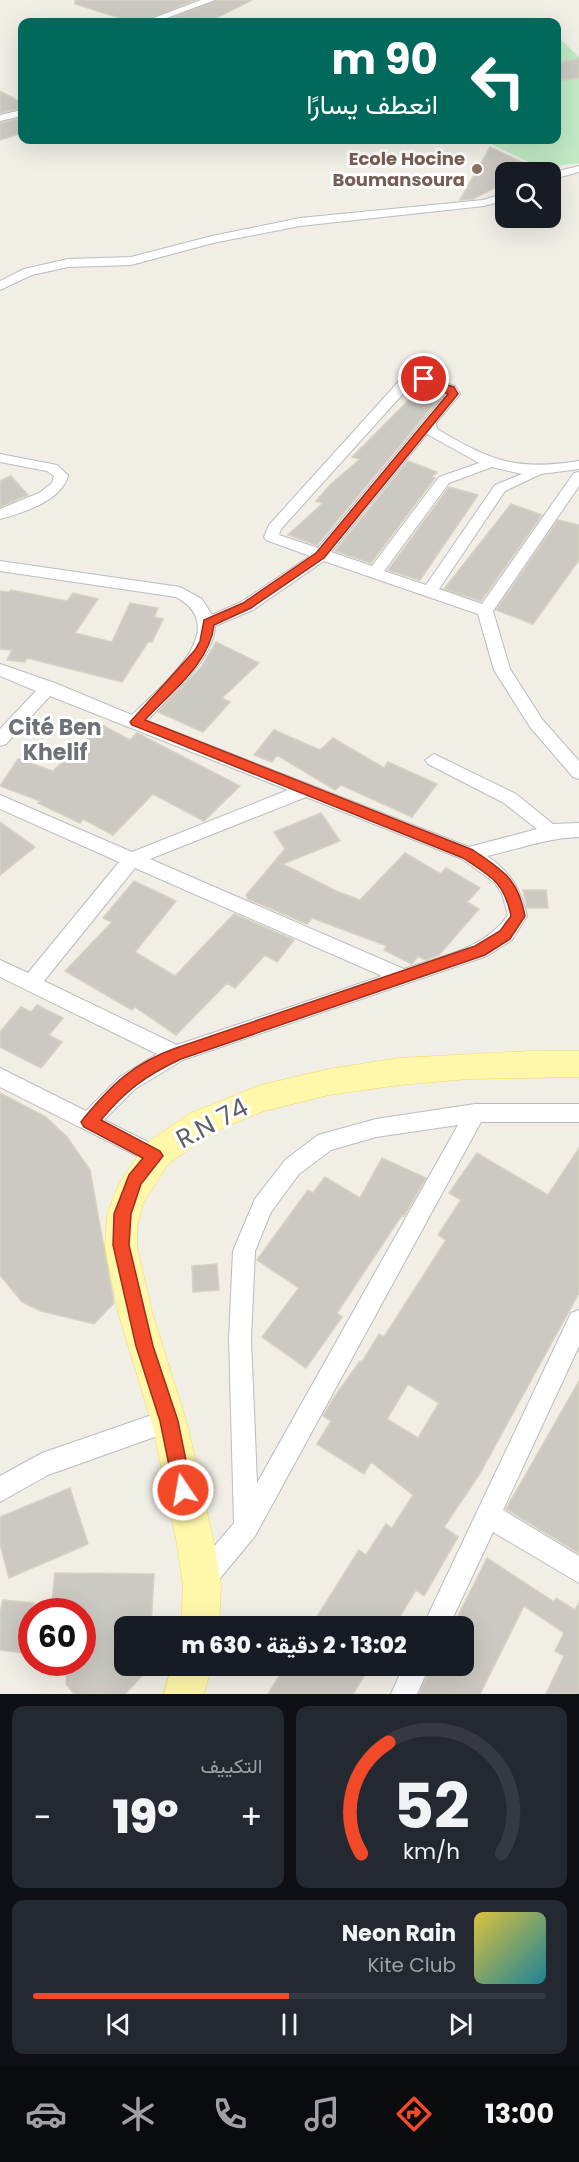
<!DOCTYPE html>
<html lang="ar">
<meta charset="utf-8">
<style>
body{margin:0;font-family:Poppins,Vazirmatn,sans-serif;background:#242831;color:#f1f3f6;direction:rtl;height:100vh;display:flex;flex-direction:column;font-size:22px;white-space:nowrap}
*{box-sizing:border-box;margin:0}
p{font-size:20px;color:#9ea1a6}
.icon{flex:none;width:33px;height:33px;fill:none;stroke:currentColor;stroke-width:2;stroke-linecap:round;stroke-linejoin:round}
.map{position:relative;height:1694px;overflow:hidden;direction:ltr}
.drawer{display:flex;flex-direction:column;gap:12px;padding:12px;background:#0d0f14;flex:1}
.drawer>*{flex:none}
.top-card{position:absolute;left:18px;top:18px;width:543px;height:126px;border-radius:12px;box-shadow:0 6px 24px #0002;direction:rtl;background:#00695c;color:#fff;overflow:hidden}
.fabs{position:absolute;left:495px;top:162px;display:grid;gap:12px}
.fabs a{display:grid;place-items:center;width:66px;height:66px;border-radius:12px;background:#171b24;box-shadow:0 6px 24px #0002;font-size:30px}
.speed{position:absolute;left:18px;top:1598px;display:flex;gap:12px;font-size:30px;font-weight:700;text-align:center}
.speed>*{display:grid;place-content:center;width:78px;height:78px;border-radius:50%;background:#171b24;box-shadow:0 6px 24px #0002;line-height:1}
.speed .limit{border:9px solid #d22;background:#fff;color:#111}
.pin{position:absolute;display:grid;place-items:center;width:51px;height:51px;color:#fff;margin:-26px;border:3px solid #fff;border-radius:50%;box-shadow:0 2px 6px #0007}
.me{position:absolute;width:66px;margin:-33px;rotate:348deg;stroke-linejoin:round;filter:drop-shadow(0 0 4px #0008)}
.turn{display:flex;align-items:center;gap:21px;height:126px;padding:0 24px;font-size:27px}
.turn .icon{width:78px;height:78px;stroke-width:2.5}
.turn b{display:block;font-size:42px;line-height:51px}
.big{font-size:45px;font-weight:800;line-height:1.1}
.drawer .widget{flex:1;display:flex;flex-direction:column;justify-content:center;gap:9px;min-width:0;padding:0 21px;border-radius:12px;background:#242831}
.drawer .dial{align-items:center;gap:0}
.dial svg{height:156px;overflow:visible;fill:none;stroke:#363941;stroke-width:7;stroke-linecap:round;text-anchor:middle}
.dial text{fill:#f1f3f6;stroke:none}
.song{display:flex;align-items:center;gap:18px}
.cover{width:72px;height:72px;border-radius:9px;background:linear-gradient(135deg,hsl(50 70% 55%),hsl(190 70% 35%))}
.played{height:6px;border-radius:3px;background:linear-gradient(90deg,#f24929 50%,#363941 50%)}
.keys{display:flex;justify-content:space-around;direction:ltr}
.heat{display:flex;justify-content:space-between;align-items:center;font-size:33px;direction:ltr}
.drawer .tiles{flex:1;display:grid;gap:12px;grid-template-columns:1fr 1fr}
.widget:last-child{grid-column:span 2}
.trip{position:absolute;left:114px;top:1616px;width:360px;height:60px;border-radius:12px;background:#171b24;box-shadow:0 6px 24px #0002;font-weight:800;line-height:60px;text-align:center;direction:rtl}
.tabs{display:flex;height:96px;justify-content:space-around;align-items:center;background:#090b0e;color:#9ea1a6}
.tabs .icon{width:42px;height:42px}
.tabs .on{color:#f24929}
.tabs b{font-size:27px;color:#f1f3f6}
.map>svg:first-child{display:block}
</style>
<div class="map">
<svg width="579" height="1694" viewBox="0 0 579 1694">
<rect width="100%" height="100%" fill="#f0eee5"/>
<!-- green -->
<path fill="#c0e9c4" d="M557,36L579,57V163L541,168L483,140H556Z"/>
<!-- building -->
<path fill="#cbc9c1" stroke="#d5d1c3" stroke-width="1.5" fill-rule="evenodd" d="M75,0H195L141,22H133L75,4Z
M217,0H252L208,22H161Z
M579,59V78L556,81V63Z
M0,91L22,103V108L0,113Z
M22,118V133L0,140V123Z
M490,147L530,166L515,172H506V182L473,199L460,200Z
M422,387L442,395L317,545L288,535L323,503L316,501L330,485L360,459L352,457Z
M408,461L437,472L432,477L435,478L371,563L335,551Z
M11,476L28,495L0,507V481Z
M449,487L478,495L420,580L388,570Z
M511,504L542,515L481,601L444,589Z
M558,520L579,525V560L533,624L496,610Z
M11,590L67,601L73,593L98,599L75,633L112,642L130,603L158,608L154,617L163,619L152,642H148L122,682L27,658L25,662L7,660L12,650L0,649V591L9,592Z
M216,642L259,663L222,698L230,702L203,732L158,712L202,666Z
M102,725L130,740L137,733L240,786L204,821L153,794L113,835L83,819L80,823L38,803L40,801L0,786L18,759L53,771Z
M274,730L320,750L333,738L384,768L388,762L437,784L412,817L341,785L335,790L277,755L272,762L254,755Z
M321,813L340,841L283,864L336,891L360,900L405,853L441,874L446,868L480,888L467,902L479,909L439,955L426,960L418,956L412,964L384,950L387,946L312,918L307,924L248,899L246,895L285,849L274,832Z
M0,822L35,847L0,875Z
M134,881L176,901L135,952L175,976L234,914L294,940L277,962L265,955L235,988L227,983L176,1035L135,1007L132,1010L65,971L112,922L103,918Z
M523,890H546L548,908H527Z
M37,1005L63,1018L49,1035L62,1042L41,1068L0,1047V1032L21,1007L31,1012Z
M0,1093L46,1117L67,1137L90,1170L114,1303L94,1324L41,1311L22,1302L0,1275Z
M579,1148V1293L479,1475L444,1527L458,1537L424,1596L416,1590L394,1626H311L359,1550L366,1555L386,1524L392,1528L413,1495L371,1462L364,1474L317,1444L331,1421L323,1416L333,1399L360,1361L362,1362L379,1334L384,1337L446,1240L438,1235L461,1200L449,1193L477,1153L548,1195ZM408,1384L439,1403L418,1438L387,1419Z
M382,1158L426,1178L404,1216L402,1215L337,1313L342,1317L306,1368L262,1337L299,1288L257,1260L308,1190L313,1193L325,1177L360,1198Z
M217,1264L219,1290L193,1292L192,1266Z
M579,1381V1553L506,1509Z
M70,1488L88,1544L9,1578L0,1544V1517Z
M487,1558L554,1602L556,1598L575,1610L579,1602V1694H546L564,1656L555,1651L564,1633L524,1606L480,1694H419L432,1665H464V1626H453Z
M55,1573L154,1574L151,1626H124V1665H152L125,1694H74L66,1684L67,1671L76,1662H82V1655L87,1650L90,1624H82V1611H51Z
M3,1600L34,1603L23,1653L0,1650V1613Z
M286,1665H371L353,1694H268Z"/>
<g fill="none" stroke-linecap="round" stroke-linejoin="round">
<defs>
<path id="minor" d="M201,0H215L156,22H143Z
M22,110V116L0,121V115Z
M579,166V172L550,180V173Z
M506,193V200L484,206L300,226L213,243L131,265L68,267L32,275L0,290V281L24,269L68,259L131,257L212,236L300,218L483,200Z
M422,376L455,386L460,394L436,423L437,429C491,461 516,471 579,461V469L541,474L505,491L439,589L482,604L574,473L579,472V486L493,611L510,669L542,719L579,761V779L573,777L530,727L494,670L478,614L324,561L253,610L215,626C214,660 169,696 147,721L469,847L537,829L504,803L428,764L425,760L434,754L516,794L553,824L579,823V837C548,838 518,849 487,856C510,871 521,890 527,916L512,940L487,956L183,1060L135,1089L104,1120L162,1149L166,1156L162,1163L155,1165L0,1087V1068L86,1111L121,1076L157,1054L0,977V960L28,973L119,862L0,809V795L132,852L288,790L50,696L6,744L0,746V729L36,691L0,676V664L55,683L132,715C159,687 235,629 176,597L0,571V561L180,587L202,599L212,615L241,602L310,556L266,540L264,537L269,525L400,380ZM416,383L428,385L446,394L318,548L279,535L281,529L410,386ZM427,434L479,463L439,477L372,566L331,552ZM492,467L522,474L495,485L426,585L384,571L449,483ZM306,797L462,859L495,883L502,894L508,915C485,949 441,956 404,969L150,859ZM135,868L382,976L177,1045L44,981Z
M0,454L57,465L68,475C63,500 23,513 0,519V509L39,493L52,483L54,476L47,471L0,462Z
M475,1104H579V1122H481L255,1536L212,1588L203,1592L194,1588L190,1579L194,1570L234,1523L229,1339L233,1251L255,1199L285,1160L318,1135L376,1119ZM458,1125L257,1483L251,1339L255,1251L271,1212L299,1174L331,1150L376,1137Z
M579,1310V1346L503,1510L579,1556V1583L493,1532L449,1626H423L571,1313Z
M169,1409L177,1413L181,1421L177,1429L48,1475L0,1502V1476L42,1453Z
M404,1665H430L417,1694H391Z"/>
<path id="primary" d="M530,1051H579V1077L468,1079L399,1085L329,1095L264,1111L213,1132L168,1164L143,1203L137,1228V1247L152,1312L188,1427L214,1544L221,1585L219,1626H181L183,1585L177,1544L153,1427L118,1312L105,1247L107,1215L118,1186L145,1144L191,1113L261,1085L329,1069L399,1058Z
M172,1665H212L204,1694H164Z"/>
</defs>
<!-- minor casing -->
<use href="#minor" stroke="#babcc1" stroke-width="2"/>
<!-- primary casing -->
<use href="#primary" stroke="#f9d855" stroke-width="1"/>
<!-- minor -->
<use href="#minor" fill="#fff" fill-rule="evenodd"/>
<!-- primary -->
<use href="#primary" fill="#fff8ab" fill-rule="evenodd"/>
</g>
<!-- route -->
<path fill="#f24929" stroke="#9d2f1b" stroke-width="1.5" d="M420,377L454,387L458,394L324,558L251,608L214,625C210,663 170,693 145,720L473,850C503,871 518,878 525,916L510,939L485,955L181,1059C145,1076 126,1090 101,1120L160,1151L163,1156L141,1184L131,1214L129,1245L153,1346L178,1421L192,1490L190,1496L183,1499L177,1496L174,1490L160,1421L136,1346L113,1245L114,1214L129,1175L143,1158L84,1127L81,1122L84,1118C112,1084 134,1063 176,1048L475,946L500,931L511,916C504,881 490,876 463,858L132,725L130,722L195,650L200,641L204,620L243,603L316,553L448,394L420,381Z"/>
<!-- markers -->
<circle fill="#8d6e63" stroke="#fff" stroke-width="2" cx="477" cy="169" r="6"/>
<g text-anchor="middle" stroke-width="6" stroke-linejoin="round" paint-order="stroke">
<!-- far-education labels -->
<g font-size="18" font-weight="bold" fill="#785e54" stroke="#fff" text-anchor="end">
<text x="465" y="165">Ecole Hocine<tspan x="465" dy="21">Boumansoura</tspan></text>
</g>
<!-- neighbourhood labels -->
<g font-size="22" font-weight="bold" fill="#6e7278" stroke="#fff">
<text x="55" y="735">Cité Ben<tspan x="55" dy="25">Khelif</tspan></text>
</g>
<!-- near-street labels -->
<g font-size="26" fill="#5d6066" stroke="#fff">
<text transform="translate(212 1123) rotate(-28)" y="9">R.N 74</text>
</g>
</g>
</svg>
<div class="fabs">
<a><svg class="icon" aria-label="search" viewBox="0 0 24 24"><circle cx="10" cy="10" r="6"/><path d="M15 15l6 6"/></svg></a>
</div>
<div class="speed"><div class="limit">60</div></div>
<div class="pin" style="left:424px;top:379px;background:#d93025"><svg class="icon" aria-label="arrive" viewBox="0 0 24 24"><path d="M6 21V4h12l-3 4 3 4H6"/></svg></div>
<svg class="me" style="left:183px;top:1490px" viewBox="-20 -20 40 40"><circle r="17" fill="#f24929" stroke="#fff" stroke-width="3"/><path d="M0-11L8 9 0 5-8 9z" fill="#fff"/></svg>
<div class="trip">13:02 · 2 دقيقة · 630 m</div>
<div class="top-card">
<div class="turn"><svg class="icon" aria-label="left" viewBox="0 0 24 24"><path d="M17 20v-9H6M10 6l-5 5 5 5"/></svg><div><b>90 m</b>انعطف يسارًا</div></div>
</div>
</div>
<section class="drawer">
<div class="tiles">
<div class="widget dial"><svg viewBox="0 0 100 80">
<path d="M14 69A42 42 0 1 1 86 69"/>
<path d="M14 69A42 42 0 0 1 28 12" stroke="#f24929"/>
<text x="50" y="56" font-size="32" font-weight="700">52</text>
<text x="50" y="72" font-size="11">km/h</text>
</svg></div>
<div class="widget"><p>التكييف</p>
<div class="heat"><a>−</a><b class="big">19°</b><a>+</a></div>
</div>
<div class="widget">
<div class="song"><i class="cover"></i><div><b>Neon Rain</b><p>Kite Club</p></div></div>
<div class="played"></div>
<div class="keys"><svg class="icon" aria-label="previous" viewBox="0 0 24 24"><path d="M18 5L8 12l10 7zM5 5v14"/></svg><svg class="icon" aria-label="pause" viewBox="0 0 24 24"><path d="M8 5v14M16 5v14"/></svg><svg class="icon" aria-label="next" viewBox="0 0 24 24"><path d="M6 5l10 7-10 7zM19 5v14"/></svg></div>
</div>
</div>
</section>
<nav class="tabs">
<b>13:00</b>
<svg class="icon on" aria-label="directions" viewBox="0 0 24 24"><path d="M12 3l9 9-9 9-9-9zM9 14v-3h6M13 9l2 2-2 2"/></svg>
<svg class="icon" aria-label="music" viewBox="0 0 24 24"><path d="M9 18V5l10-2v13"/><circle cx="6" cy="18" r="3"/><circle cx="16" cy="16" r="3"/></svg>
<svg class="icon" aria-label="phone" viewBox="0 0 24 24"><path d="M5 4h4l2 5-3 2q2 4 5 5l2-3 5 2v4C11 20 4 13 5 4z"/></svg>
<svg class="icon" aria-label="climate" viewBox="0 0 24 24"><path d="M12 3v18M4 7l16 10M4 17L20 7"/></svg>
<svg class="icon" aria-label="car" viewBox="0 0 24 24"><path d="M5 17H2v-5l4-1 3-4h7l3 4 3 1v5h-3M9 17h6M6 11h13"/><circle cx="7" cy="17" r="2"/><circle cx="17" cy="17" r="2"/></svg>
</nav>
